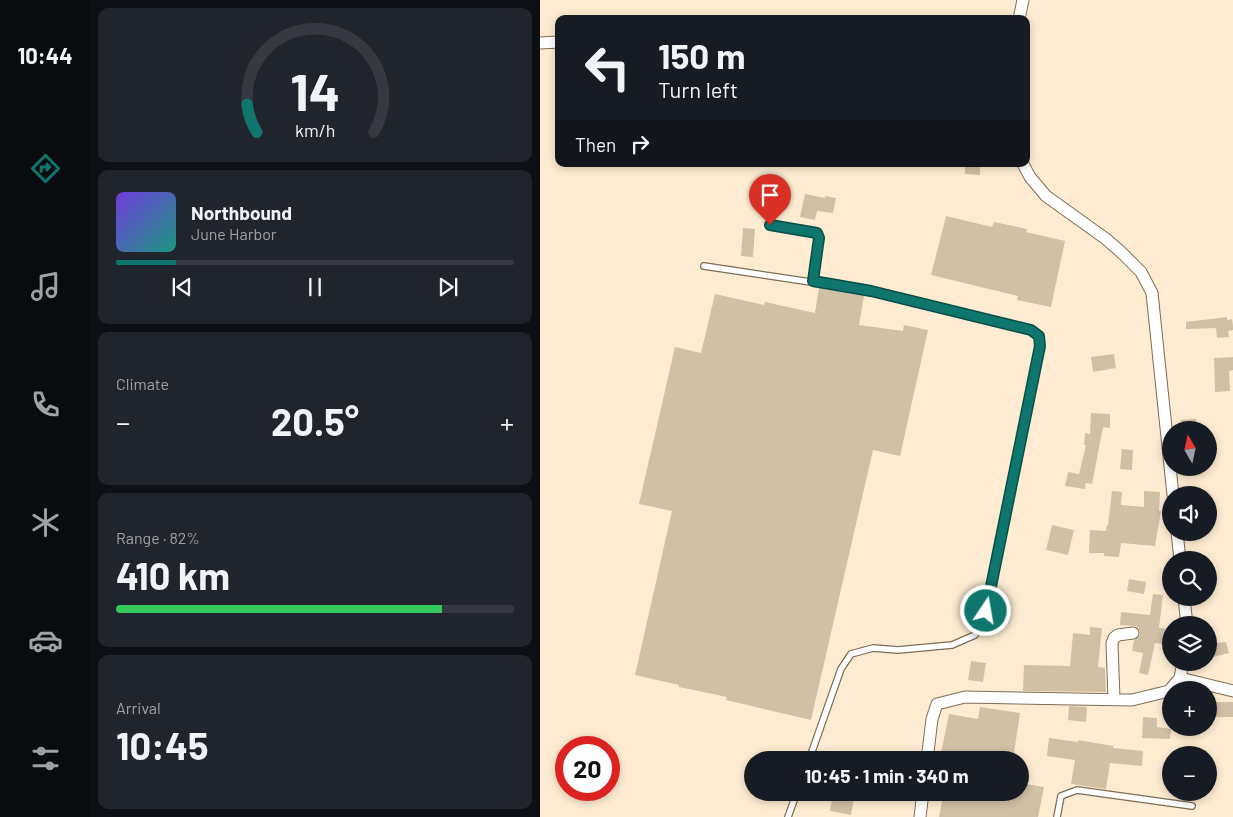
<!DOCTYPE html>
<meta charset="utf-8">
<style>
body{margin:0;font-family:Barlow,sans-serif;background:#20242c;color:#f1f3f6;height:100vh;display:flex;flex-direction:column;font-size:19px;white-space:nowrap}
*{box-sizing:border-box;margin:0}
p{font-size:16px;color:#9ea1a6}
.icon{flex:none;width:28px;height:28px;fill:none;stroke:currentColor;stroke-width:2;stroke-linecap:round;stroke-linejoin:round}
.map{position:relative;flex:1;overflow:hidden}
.side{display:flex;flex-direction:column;gap:8px;padding:8px;background:#0d0f14;width:450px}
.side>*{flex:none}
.top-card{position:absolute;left:15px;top:15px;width:475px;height:152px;border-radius:10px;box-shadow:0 2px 8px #0003;background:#171b24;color:#f1f3f6;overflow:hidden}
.needle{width:32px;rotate:351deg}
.buttons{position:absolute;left:622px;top:421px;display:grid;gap:10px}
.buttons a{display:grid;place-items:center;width:55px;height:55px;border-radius:50%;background:#171b24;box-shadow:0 2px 8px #0003;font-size:25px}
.speed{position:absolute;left:15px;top:736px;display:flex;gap:10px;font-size:25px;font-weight:700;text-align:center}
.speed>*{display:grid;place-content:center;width:65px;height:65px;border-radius:50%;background:#171b24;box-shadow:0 2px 8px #0003;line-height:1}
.speed .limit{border:8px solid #d22;background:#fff;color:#111}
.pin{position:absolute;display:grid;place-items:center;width:42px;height:42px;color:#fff;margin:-51px -21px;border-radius:50% 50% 50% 0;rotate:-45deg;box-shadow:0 0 5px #0007}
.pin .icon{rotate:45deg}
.me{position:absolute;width:55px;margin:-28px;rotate:12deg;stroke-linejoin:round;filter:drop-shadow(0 0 4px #0008)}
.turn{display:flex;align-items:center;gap:18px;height:105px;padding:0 20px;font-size:22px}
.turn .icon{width:65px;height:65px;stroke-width:2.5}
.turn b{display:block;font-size:35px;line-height:42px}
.then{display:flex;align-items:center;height:48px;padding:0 20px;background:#0003;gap:10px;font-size:19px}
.big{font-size:38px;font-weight:700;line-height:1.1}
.side .tile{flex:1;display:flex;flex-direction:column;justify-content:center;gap:8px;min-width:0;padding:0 18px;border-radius:10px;background:#20242c}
.side .dial{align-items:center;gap:0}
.dial svg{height:130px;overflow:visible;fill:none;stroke:#363941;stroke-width:7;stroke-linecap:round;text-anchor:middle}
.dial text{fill:#f1f3f6;stroke:none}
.song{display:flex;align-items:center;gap:15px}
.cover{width:60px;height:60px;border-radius:8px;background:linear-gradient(135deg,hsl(260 70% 55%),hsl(170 70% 35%))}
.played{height:5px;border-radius:2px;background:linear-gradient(90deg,#0f766e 15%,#363941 15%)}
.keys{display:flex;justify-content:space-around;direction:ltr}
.heat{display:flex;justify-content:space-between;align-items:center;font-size:28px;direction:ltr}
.charge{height:8px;border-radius:4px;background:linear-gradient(90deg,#34c759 82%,#363941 0)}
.trip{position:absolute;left:204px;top:751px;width:285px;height:50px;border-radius:25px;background:#171b24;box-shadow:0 2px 8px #0003;font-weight:700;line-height:50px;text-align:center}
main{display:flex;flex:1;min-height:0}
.menu{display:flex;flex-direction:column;width:90px;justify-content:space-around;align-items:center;background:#090b0e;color:#9ea1a6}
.menu .icon{width:35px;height:35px}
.menu .current{color:#0f766e}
.menu b{font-size:22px;color:#f1f3f6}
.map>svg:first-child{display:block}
</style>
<main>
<nav class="menu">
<b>10:44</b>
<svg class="icon current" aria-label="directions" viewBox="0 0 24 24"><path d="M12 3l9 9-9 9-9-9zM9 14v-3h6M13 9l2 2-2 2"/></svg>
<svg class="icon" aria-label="music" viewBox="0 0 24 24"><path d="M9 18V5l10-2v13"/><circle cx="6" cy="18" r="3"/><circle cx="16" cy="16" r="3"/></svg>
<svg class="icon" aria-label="phone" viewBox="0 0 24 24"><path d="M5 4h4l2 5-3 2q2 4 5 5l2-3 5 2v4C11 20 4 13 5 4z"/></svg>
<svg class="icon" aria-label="climate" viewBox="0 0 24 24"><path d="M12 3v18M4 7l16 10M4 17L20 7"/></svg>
<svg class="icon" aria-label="car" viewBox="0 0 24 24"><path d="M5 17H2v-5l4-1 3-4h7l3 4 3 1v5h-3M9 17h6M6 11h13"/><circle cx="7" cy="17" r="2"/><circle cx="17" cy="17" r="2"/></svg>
<svg class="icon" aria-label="filters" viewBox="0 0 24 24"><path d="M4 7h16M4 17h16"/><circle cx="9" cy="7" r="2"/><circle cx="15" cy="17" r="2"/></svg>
</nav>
<section class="side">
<div class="tile dial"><svg viewBox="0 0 100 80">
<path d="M14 69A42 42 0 1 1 86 69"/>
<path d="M14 69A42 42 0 0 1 8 52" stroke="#0f766e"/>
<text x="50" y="56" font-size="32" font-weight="700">14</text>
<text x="50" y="72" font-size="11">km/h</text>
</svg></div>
<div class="tile">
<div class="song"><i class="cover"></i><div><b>Northbound</b><p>June Harbor</p></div></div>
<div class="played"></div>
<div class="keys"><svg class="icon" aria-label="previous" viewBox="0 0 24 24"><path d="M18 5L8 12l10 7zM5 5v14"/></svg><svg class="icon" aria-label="pause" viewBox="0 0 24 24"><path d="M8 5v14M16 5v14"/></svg><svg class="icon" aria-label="next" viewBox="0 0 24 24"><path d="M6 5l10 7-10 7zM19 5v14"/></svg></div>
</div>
<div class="tile"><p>Climate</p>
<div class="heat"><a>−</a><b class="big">20.5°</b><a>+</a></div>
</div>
<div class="tile"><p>Range · 82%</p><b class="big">410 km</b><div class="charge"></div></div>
<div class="tile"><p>Arrival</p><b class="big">10:45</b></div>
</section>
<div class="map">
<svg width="693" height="817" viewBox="0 0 693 817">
<rect width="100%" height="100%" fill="#fdecd1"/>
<!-- building -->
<path fill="#d0c0a6" d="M425,164H440V175L425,174Z
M265,194L285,198V196L296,198L293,213L277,211L275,220L260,217Z
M406,216L452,227L454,222L487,229L486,232L525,241L511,307L477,300L478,296L391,275Z
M203,228L215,229L213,257L201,256Z
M279,288L324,296L319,325L363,331L364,325L388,330L360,456L333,450L271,720L186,700L187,697L139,687V685L95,675L132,511L99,504L135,347L161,353L175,294L224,305L225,302L275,313Z
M687,317V320L692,319L693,326V330L688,331L689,337L677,338L676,328L646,329V322Z
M574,354L576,368L553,372L551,357Z
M693,357V370L689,371L690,391L675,392L674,358Z
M551,413L570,414V428L563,427L552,484L546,483L545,489L525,486L528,472L539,474L546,445H544L545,433L550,434Z
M656,419L657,430H642L641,420Z
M582,449L593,450L592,470L580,469Z
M572,491L582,492L581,505L604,507V491L620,492L619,511H621L615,546L581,543L579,557L564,556V553H549L550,530L566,531L567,525H568Z
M512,525L534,530L528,555L506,550Z
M589,579L606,582L604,594L587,591Z
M613,594L623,595L619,628L631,629V645L615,643L608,675L599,673L603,653L592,651L594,640L600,635L599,629L596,626L580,625L581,612L610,615Z
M550,627L562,628L558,667L565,668L566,692L483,691L484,665L530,666L533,633L550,635Z
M686,642L689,653L669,658V644Z
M431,661L446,663L443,682L428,680Z
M669,702H693V717H669Z
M529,706L547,707L546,722L528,720Z
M440,707L480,713L473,760H437L401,753L409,714L438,719Z
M603,717L617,718V727L631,729L630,739L602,738Z
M509,738L538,742V740L573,746V748L603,751L602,766L570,763L566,789L531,784L535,760L507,756Z
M480,783L504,787L498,817H399L404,792H480Z
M293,792H315L311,815L290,811Z"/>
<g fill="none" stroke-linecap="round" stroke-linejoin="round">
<defs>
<path id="lane" d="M230,225L277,233L279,238L273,281
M164,266L331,291L491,330L499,336L500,346L446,611L435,635L412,645L358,650L333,648L311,654L301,669L269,760
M248,817L257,792
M517,817L521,796L537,790L652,806"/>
<path id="street" d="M479,19L483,0
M0,43L19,42
M483,164L490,177L506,196L566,239L582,253L601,272L612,293L633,495
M637,532L640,560
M644,598L647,625
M640,678L693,691
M574,699L572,643L574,638L578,635L593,633
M387,760L392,719L397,704L425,697L592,700L629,691L640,678L643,662
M380,817L383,792"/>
</defs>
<!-- lane casing -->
<use href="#lane" stroke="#7c6d55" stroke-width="8"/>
<!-- street casing -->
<use href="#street" stroke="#7c6d55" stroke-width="13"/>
<!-- lane -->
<use href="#lane" stroke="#fff" stroke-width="5.5"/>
<!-- street -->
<use href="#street" stroke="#fff" stroke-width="11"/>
</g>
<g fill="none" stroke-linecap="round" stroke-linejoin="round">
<defs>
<path id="route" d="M230,225L277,233L279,238L273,281L331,291L491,330L499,336L500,346L446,611"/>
</defs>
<!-- route casing -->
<use href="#route" stroke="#0a4d48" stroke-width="12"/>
<!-- route -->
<use href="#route" stroke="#0f766e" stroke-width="9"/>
</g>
</svg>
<div class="buttons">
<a><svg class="needle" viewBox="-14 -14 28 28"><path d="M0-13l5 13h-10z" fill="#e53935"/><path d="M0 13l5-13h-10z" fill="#9ea1a6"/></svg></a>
<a><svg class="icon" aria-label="sound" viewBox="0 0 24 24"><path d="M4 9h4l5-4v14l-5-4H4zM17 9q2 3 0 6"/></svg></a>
<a><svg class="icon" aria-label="search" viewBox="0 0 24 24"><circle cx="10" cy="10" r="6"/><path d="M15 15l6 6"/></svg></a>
<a><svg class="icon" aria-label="layers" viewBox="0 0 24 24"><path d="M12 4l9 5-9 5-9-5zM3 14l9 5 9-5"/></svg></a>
<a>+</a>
<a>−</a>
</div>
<div class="speed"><div class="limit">20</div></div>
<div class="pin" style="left:230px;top:225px;background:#d93025"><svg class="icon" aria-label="arrive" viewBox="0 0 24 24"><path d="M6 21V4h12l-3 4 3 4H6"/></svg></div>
<svg class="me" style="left:446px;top:611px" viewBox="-20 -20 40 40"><circle r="17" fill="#0f766e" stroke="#fff" stroke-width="3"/><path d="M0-11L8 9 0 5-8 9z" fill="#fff"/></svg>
<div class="trip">10:45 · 1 min · 340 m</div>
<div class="top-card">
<div class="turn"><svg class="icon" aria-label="left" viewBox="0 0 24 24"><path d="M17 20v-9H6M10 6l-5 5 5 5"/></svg><div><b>150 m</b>Turn left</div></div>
<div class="then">Then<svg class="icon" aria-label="right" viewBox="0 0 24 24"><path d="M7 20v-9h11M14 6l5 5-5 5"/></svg></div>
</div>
</div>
</main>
